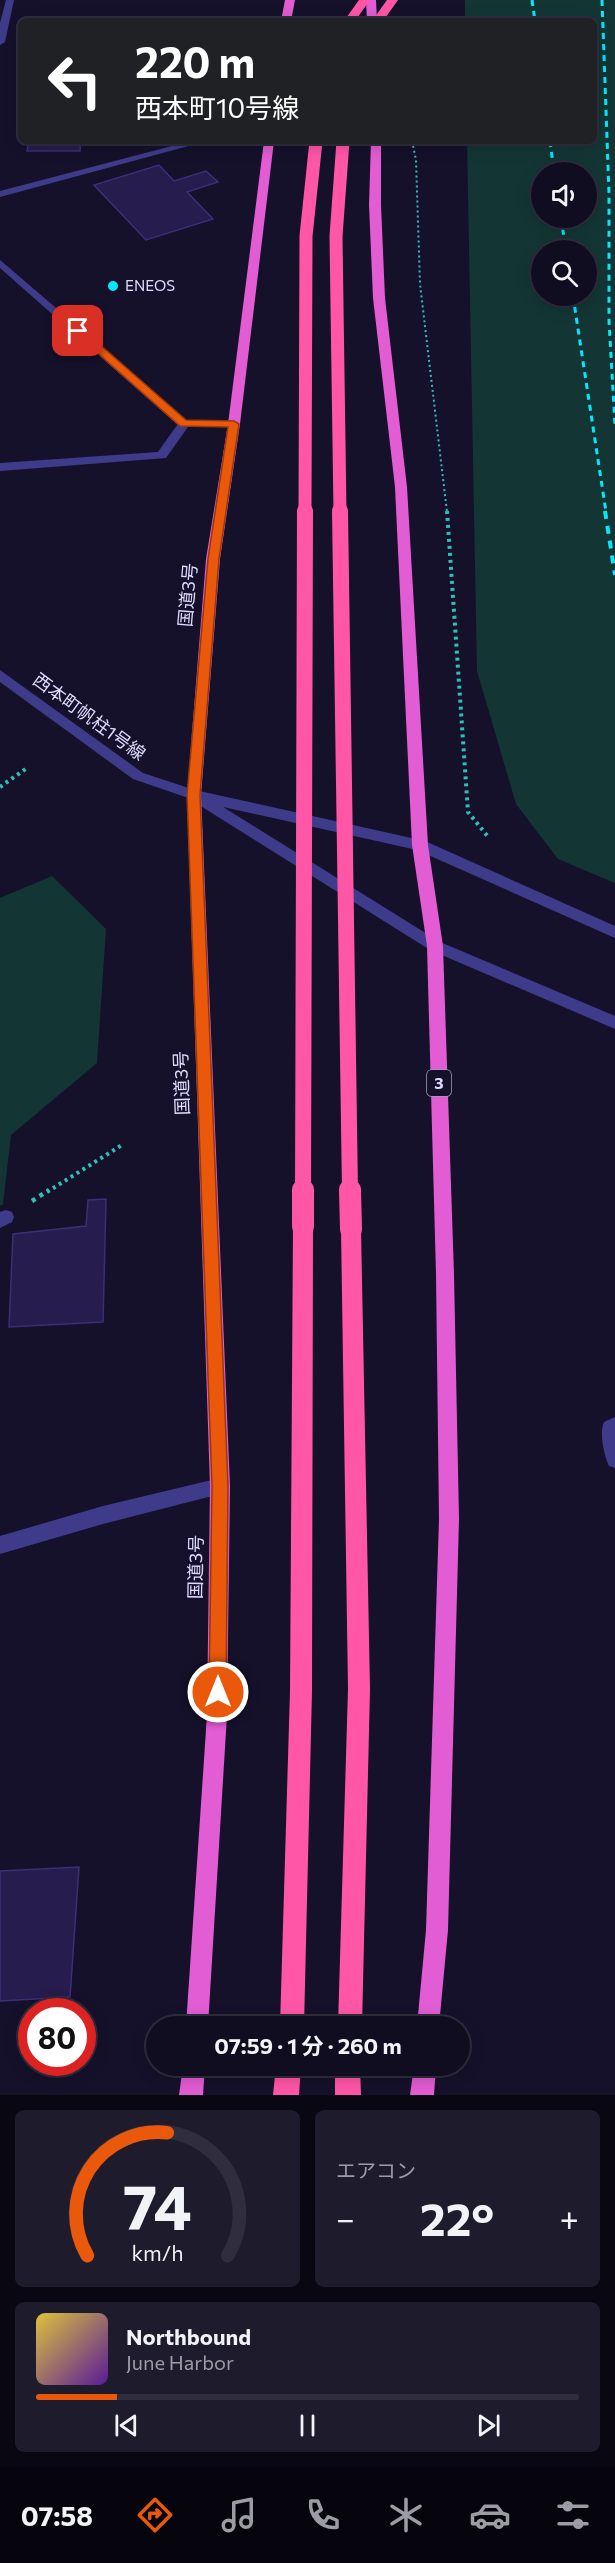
<!DOCTYPE html>
<html lang="ja">
<meta charset="utf-8">
<style>
body{margin:0;font-family:Commissioner,"Noto Sans JP",sans-serif;background:#1e1b2d;color:#f1f3f6;height:100vh;display:flex;flex-direction:column;font-size:22px;white-space:nowrap}
*{box-sizing:border-box;margin:0}
p{font-size:20px;color:#9c9ca5}
.icon{flex:none;width:33px;height:33px;fill:none;stroke:currentColor;stroke-width:2;stroke-linecap:round;stroke-linejoin:round}
.map{position:relative;height:2095px;overflow:hidden}
.sheet{display:flex;flex-direction:column;gap:15px;padding:15px;background:#090712;flex:1}
.sheet>*{flex:none}
.top-card{position:absolute;left:18px;top:18px;width:579px;height:126px;border-radius:9px;box-shadow:0 3px 15px #0003,0 0 0 2px #302d3e;background:#202124;color:#fff;overflow:hidden}
.tools{position:absolute;left:531px;top:162px;display:grid;gap:12px}
.tools a{display:grid;place-items:center;width:66px;height:66px;border-radius:50%;background:#100d20;box-shadow:0 3px 15px #0003,0 0 0 2px #302d3e;font-size:30px}
.speed{position:absolute;left:18px;top:1998px;display:flex;gap:12px;font-size:30px;font-weight:700;text-align:center}
.speed>*{display:grid;place-content:center;width:78px;height:78px;border-radius:50%;background:#100d20;box-shadow:0 3px 15px #0003,0 0 0 2px #302d3e;line-height:1}
.speed .limit{border:9px solid #d22;background:#fff;color:#111}
.pin{position:absolute;display:grid;place-items:center;width:51px;height:51px;color:#fff;margin:-26px;border-radius:12px;box-shadow:0 3px 9px #0006}
.me{position:absolute;width:66px;margin:-33px;rotate:0deg;stroke-linejoin:round;filter:drop-shadow(0 0 4px #0008)}
.turn{display:flex;align-items:center;gap:21px;height:126px;padding:0 18px;font-size:27px}
.turn .icon{width:78px;height:78px;stroke-width:2.5}
.turn b{display:block;font-size:42px;line-height:51px}
.big{font-size:45px;font-weight:700;line-height:1.1}
.sheet .tile{flex:1;display:flex;flex-direction:column;justify-content:center;gap:9px;min-width:0;padding:0 21px;border-radius:9px;background:#1e1b2d}
.sheet .dial{align-items:center;gap:0}
.dial svg{height:156px;overflow:visible;fill:none;stroke:#302d3e;stroke-width:7;stroke-linecap:round;text-anchor:middle}
.dial text{fill:#f1f3f6;stroke:none}
.song{display:flex;align-items:center;gap:18px}
.cover{width:72px;height:72px;border-radius:9px;background:linear-gradient(135deg,hsl(50 70% 55%),hsl(270 70% 35%))}
.played{height:6px;border-radius:3px;background:linear-gradient(90deg,#ea580c 15%,#302d3e 15%)}
.keys{display:flex;justify-content:space-around;direction:ltr}
.heat{display:flex;justify-content:space-between;align-items:center;font-size:33px;direction:ltr}
.sheet .tiles{flex:1;display:grid;gap:15px;grid-template-columns:1fr 1fr}
.tile:last-child{grid-column:span 2}
.trip{position:absolute;left:146px;top:2016px;width:324px;height:60px;border-radius:30px;background:#100d20;box-shadow:0 3px 15px #0003,0 0 0 2px #302d3e;font-weight:700;line-height:60px;text-align:center}
.menu{display:flex;height:96px;justify-content:space-around;align-items:center;background:#06050d;color:#9c9ca5}
.menu .icon{width:42px;height:42px}
.menu .active{color:#ea580c}
.menu b{font-size:27px;color:#f1f3f6}
.map>svg:first-child{display:block}
</style>
<div class="map">
<svg width="615" height="2095" viewBox="0 0 615 2095">
<rect width="100%" height="100%" fill="#15112b"/>
<!-- green -->
<path fill="#133634" fill-rule="evenodd" d="M465,0H615V883L558,859L516,804L477,671L467,141H594V21H465ZM542,172H586V218H542ZM542,250H586V296H542Z
M52,876L106,929L97,1063L11,1135L3,1204L0,1206V898Z"/>
<!-- building -->
<path fill="#261c4d" stroke="#3d2e79" stroke-width="1.5" d="M29,141H81L80,151H27Z
M159,165L174,181L206,171L218,182L187,192L213,219L146,240L94,185Z
M106,1199L103,1322L9,1327L13,1234L86,1226L88,1200Z
M79,1867L70,1997L0,2001V1871Z"/>
<g fill="none" stroke-linecap="round" stroke-linejoin="round">
<!-- path-far2 -->
<path stroke="#2ec0b7" stroke-width="2" stroke-dasharray="2 3" stroke-linecap="butt" d="M412,141L416,160L420,284L447,512"/>
<!-- path-far1 -->
<path stroke="#2ec0b7" stroke-width="4" stroke-dasharray="3 4" stroke-linecap="butt" d="M447,511L468,812L489,838
M0,787L27,768
M47,1192L122,1145"/>
<!-- path -->
<path stroke="#2ec0b7" stroke-width="4.5" stroke-dasharray="4 5" stroke-linecap="butt" d="M32,1201L49,1190"/>
<!-- minor -->
<path fill="#3e3b8b" fill-rule="evenodd" d="M191,141H207L0,197V191Z
M184,420L190,424L166,458L0,471V463L158,452L180,421Z
M6,1210L12,1212L14,1217L12,1222L0,1228V1212Z
M220,1478L226,1480L229,1486L226,1492L220,1494L103,1524L0,1554V1536L103,1506Z"/>
<!-- tertiary -->
<path fill="#3e3b8b" fill-rule="evenodd" d="M6,0H14L5,42L0,45V23Z
M0,260L187,420H234L240,424L238,427H180L0,268Z
M0,670L143,773L195,790L425,841L615,926V938L417,850L223,807L440,942L615,1016V1029L430,950L199,805L197,801L133,779L0,682Z
M615,1417V1468L609,1466C604,1455 599,1433 604,1422Z"/>
<!-- trunk -->
<path fill="#e25cd3" fill-rule="evenodd" d="M285,0H295L291,21H281Z
M366,0H376L377,21H367Z
M264,141H274L240,424L220,559L201,795L230,1486L227,1715L208,2026H186L207,1715L210,1486L187,795L206,559L228,424Z
M371,141H381V205L385,298L407,487L428,845L443,946L454,1274L459,1519L448,1930L439,2026H417L426,1930L439,1519L436,1274L427,946L412,845L395,487L373,298L369,205Z
M183,2066H205L203,2095H179Z
M414,2066H436L434,2095H410Z"/>
<!-- motorway -->
<path fill="#ff56a7" fill-rule="evenodd" d="M359,0H370L355,21H344Z
M387,0H398L383,21H372Z
M303,1218L310,1220L313,1226L312,1691L304,2026H280L290,1691L293,1226L296,1220Z
M351,1221L358,1223L361,1229L370,1689L362,2026H338L348,1689L341,1229L344,1223Z
M276,2066H301L299,2095H273Z
M335,2066H360L361,2095H335Z"/>
<!-- rail-far1 -->
<path stroke="#07e6ff" stroke-width="3" stroke-dasharray="6 5" stroke-linecap="butt" d="M532,0L535,21
M602,0L609,193V321L615,425
M550,141L554,172
M561,218L566,250
M573,296L606,512"/>
<!-- rail -->
<path stroke="#07e6ff" stroke-width="4" stroke-dasharray="8 7" stroke-linecap="butt" d="M605,511L615,575"/>
<!-- motorway-bridge-far2 -->
<path stroke="#ff56a7" stroke-width="13" d="M305,512L306,236L316,141
M340,512L336,236L343,141"/>
<!-- motorway-bridge-far1 -->
<path stroke="#ff56a7" stroke-width="16" d="M340,511L350,1192
M303,1192L305,511"/>
<!-- motorway-bridge -->
<path stroke="#ff56a7" stroke-width="22" d="M350,1190L351,1229
M303,1226V1190"/>
</g>
<!-- route -->
<path fill="#ea580c" stroke="#983908" stroke-width="1.5" d="M75,329H82L186,420L234,421L239,424L219,559L200,795L228,1486L226,1692L224,1698L218,1701L212,1698L209,1692L212,1486L187,795L208,559L228,427L180,426L75,333Z"/>
<!-- markers -->
<circle fill="#07e6ff" stroke="#15112b" stroke-width="2" cx="113" cy="286" r="6"/>
<g text-anchor="middle" stroke-width="4.5" stroke-linejoin="round" paint-order="stroke">
<!-- far-poi labels -->
<g font-size="15" fill="#dfdbff" stroke="#15112b" text-anchor="start">
<text x="125" y="291">ENEOS</text>
</g>
<!-- shield labels -->
<rect fill="#15112b" stroke="#a29ebf" stroke-width="1.5" x="427" y="1070" width="24" height="26" rx="4.5"/>
<g font-size="16" font-weight="bold" fill="#dfdbff">
<text x="439" y="1089">3</text>
</g>
<!-- street labels -->
<g font-size="18" fill="#dfdbff" stroke="#15112b">
<text transform="translate(188 595) rotate(-85)" y="6">国道3号</text>
<text transform="translate(89 717) rotate(36)" y="6">西本町帆柱1号線</text>
<text transform="translate(182 1083) rotate(-92)" y="6">国道3号</text>
<text transform="translate(196 1567) rotate(-89)" y="6">国道3号</text>
</g>
</g>
</svg>
<div class="tools">
<a><svg class="icon" aria-label="sound" viewBox="0 0 24 24"><path d="M4 9h4l5-4v14l-5-4H4zM17 9q2 3 0 6"/></svg></a>
<a><svg class="icon" aria-label="search" viewBox="0 0 24 24"><circle cx="10" cy="10" r="6"/><path d="M15 15l6 6"/></svg></a>
</div>
<div class="speed"><div class="limit">80</div></div>
<div class="pin" style="left:78px;top:331px;background:#d93025"><svg class="icon" aria-label="arrive" viewBox="0 0 24 24"><path d="M6 21V4h12l-3 4 3 4H6"/></svg></div>
<svg class="me" style="left:218px;top:1692px" viewBox="-20 -20 40 40"><circle r="17" fill="#ea580c" stroke="#fff" stroke-width="3"/><path d="M0-11L8 9 0 5-8 9z" fill="#fff"/></svg>
<div class="trip">07:59 · 1 分 · 260 m</div>
<div class="top-card">
<div class="turn"><svg class="icon" aria-label="left" viewBox="0 0 24 24"><path d="M17 20v-9H6M10 6l-5 5 5 5"/></svg><div><b>220 m</b>西本町10号線</div></div>
</div>
</div>
<section class="sheet">
<div class="tiles">
<div class="tile dial"><svg viewBox="0 0 100 80">
<path d="M14 69A42 42 0 1 1 86 69"/>
<path d="M14 69A42 42 0 0 1 55 6" stroke="#ea580c"/>
<text x="50" y="56" font-size="32" font-weight="700">74</text>
<text x="50" y="72" font-size="11">km/h</text>
</svg></div>
<div class="tile"><p>エアコン</p>
<div class="heat"><a>−</a><b class="big">22°</b><a>+</a></div>
</div>
<div class="tile">
<div class="song"><i class="cover"></i><div><b>Northbound</b><p>June Harbor</p></div></div>
<div class="played"></div>
<div class="keys"><svg class="icon" aria-label="previous" viewBox="0 0 24 24"><path d="M18 5L8 12l10 7zM5 5v14"/></svg><svg class="icon" aria-label="pause" viewBox="0 0 24 24"><path d="M8 5v14M16 5v14"/></svg><svg class="icon" aria-label="next" viewBox="0 0 24 24"><path d="M6 5l10 7-10 7zM19 5v14"/></svg></div>
</div>
</div>
</section>
<nav class="menu">
<b>07:58</b>
<svg class="icon active" aria-label="directions" viewBox="0 0 24 24"><path d="M12 3l9 9-9 9-9-9zM9 14v-3h6M13 9l2 2-2 2"/></svg>
<svg class="icon" aria-label="music" viewBox="0 0 24 24"><path d="M9 18V5l10-2v13"/><circle cx="6" cy="18" r="3"/><circle cx="16" cy="16" r="3"/></svg>
<svg class="icon" aria-label="phone" viewBox="0 0 24 24"><path d="M5 4h4l2 5-3 2q2 4 5 5l2-3 5 2v4C11 20 4 13 5 4z"/></svg>
<svg class="icon" aria-label="climate" viewBox="0 0 24 24"><path d="M12 3v18M4 7l16 10M4 17L20 7"/></svg>
<svg class="icon" aria-label="car" viewBox="0 0 24 24"><path d="M5 17H2v-5l4-1 3-4h7l3 4 3 1v5h-3M9 17h6M6 11h13"/><circle cx="7" cy="17" r="2"/><circle cx="17" cy="17" r="2"/></svg>
<svg class="icon" aria-label="filters" viewBox="0 0 24 24"><path d="M4 7h16M4 17h16"/><circle cx="9" cy="7" r="2"/><circle cx="15" cy="17" r="2"/></svg>
</nav>
